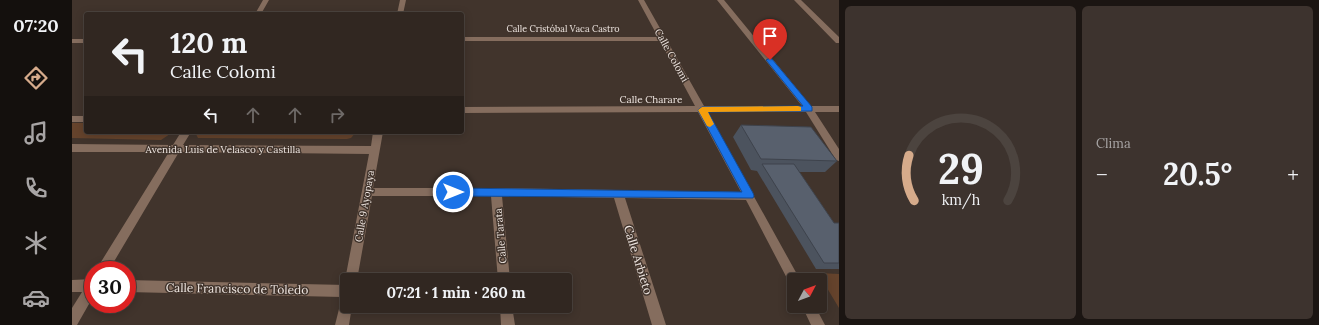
<!DOCTYPE html>
<html lang="es">
<meta charset="utf-8">
<style>
body{margin:0;font-family:Lora,serif;background:#3d332e;color:#f1f3f6;height:100vh;display:flex;flex-direction:column;font-size:15px;white-space:nowrap}
*{box-sizing:border-box;margin:0}
p{font-size:13px;color:#a8a5a5}
.icon{flex:none;width:22px;height:22px;fill:none;stroke:currentColor;stroke-width:2;stroke-linecap:round;stroke-linejoin:round}
.map{position:relative;flex:1;overflow:hidden}
.side{display:flex;flex-direction:column;gap:6px;padding:6px;background:#1b1512;width:480px}
.side>*{flex:none}
.guide{position:absolute;left:12px;top:12px;width:380px;height:122px;border-radius:4px;box-shadow:0 2px 10px #0003,0 0 0 1px #4c443f;background:#312721;color:#f1f3f6;overflow:hidden}
.needle{width:26px;rotate:49deg}
.fabs{position:absolute;left:715px;top:273px;display:grid;gap:8px}
.fabs a{display:grid;place-items:center;width:40px;height:40px;border-radius:4px;background:#312721;box-shadow:0 2px 10px #0003,0 0 0 1px #4c443f;font-size:20px}
.speed{position:absolute;left:12px;top:261px;display:flex;gap:8px;font-size:20px;font-weight:700;text-align:center}
.speed>*{display:grid;place-content:center;width:52px;height:52px;border-radius:50%;background:#312721;box-shadow:0 2px 10px #0003,0 0 0 1px #4c443f;line-height:1}
.speed .limit{border:6px solid #d22;background:#fff;color:#111}
.pin{position:absolute;display:grid;place-items:center;width:34px;height:34px;color:#fff;margin:-41px -17px;border-radius:50% 50% 50% 0;rotate:-45deg;box-shadow:0 0 4px #0007}
.pin .icon{rotate:45deg}
.me{position:absolute;width:44px;margin:-22px;rotate:90deg;stroke-linejoin:round;filter:drop-shadow(0 0 3px #0008)}
.turn{display:flex;align-items:center;gap:14px;height:84px;padding:0 20px;font-size:18px}
.turn .icon{width:52px;height:52px;stroke-width:2.5}
.turn b{display:block;font-size:28px;line-height:34px}
.lanes{display:flex;align-items:center;height:38px;padding:0 20px;background:#0003;justify-content:center;gap:20px;direction:ltr}
.lanes .off{opacity:.35}
.big{font-size:30px;font-weight:800;line-height:1.1}
.side .widget{flex:1;display:flex;flex-direction:column;justify-content:center;gap:6px;min-width:0;padding:0 14px;border-radius:6px;background:#3d332e}
.side .dial{align-items:center;gap:0}
.dial svg{height:104px;overflow:visible;fill:none;stroke:#4c443f;stroke-width:7;stroke-linecap:round;text-anchor:middle}
.dial text{fill:#f1f3f6;stroke:none}
.heat{display:flex;justify-content:space-between;align-items:center;font-size:22px;direction:ltr}
.side .tiles{flex:1;display:grid;gap:6px;grid-template-columns:repeat(2,1fr)}
.trip{position:absolute;left:268px;top:273px;width:232px;height:40px;border-radius:4px;background:#312721;box-shadow:0 2px 10px #0003,0 0 0 1px #4c443f;font-weight:800;line-height:40px;text-align:center}
main{display:flex;flex:1;min-height:0}
.tabs{display:flex;flex-direction:column;width:72px;justify-content:space-around;align-items:center;background:#14100d;color:#a8a5a5}
.tabs .icon{width:28px;height:28px}
.tabs .active{color:#d6ab8b}
.tabs b{font-size:18px;color:#f1f3f6}
.map>svg:first-child{display:block}
</style>
<main>
<nav class="tabs">
<b>07:20</b>
<svg class="icon active" aria-label="directions" viewBox="0 0 24 24"><path d="M12 3l9 9-9 9-9-9zM9 14v-3h6M13 9l2 2-2 2"/></svg>
<svg class="icon" aria-label="music" viewBox="0 0 24 24"><path d="M9 18V5l10-2v13"/><circle cx="6" cy="18" r="3"/><circle cx="16" cy="16" r="3"/></svg>
<svg class="icon" aria-label="phone" viewBox="0 0 24 24"><path d="M5 4h4l2 5-3 2q2 4 5 5l2-3 5 2v4C11 20 4 13 5 4z"/></svg>
<svg class="icon" aria-label="climate" viewBox="0 0 24 24"><path d="M12 3v18M4 7l16 10M4 17L20 7"/></svg>
<svg class="icon" aria-label="car" viewBox="0 0 24 24"><path d="M5 17H2v-5l4-1 3-4h7l3 4 3 1v5h-3M9 17h6M6 11h13"/><circle cx="7" cy="17" r="2"/><circle cx="17" cy="17" r="2"/></svg>
</nav>
<div class="map">
<svg width="767" height="325" viewBox="0 0 767 325">
<rect width="100%" height="100%" fill="#41342c"/>
<!-- green -->
<path fill="#65432c" d="M0,123H14V132H101L89,140L0,138Z
M123,132H284L279,138L275,139L126,138Z
M746,273L767,274V308Z"/>
<g fill="none" stroke-linecap="round" stroke-linejoin="round">
<!-- minor -->
<path fill="#856d5e" fill-rule="evenodd" d="M191,0H197L189,14H183Z
M328,0H334L331,14H325Z
M566,0H572L632,106H730L645,0H652L739,106H767V112H743L767,149V161L764,160L734,112H635L726,276L728,280H722V286L718,284L674,200L553,198L594,325H580L542,198L430,196L438,280H426L419,196H300L285,280H275V284L273,280L297,154L107,152L37,270H24L97,152H0V144L101,145L109,132H119L111,145L299,146L301,132H311L301,188H424L669,192L626,112L390,113V107L623,106L588,41H390V37H586Z
M722,0H729L767,37V43H764Z
M0,39H14V43H0Z
M0,116H14V122H0Z
M21,279V297L5,325H0V308L10,292H0V280Z
M55,280L275,285V306H280L277,325H263L270,297L55,292Z
M428,306H440L443,325H429Z
M730,306H743L753,325H739Z"/>
</g>
<!-- wall -->
<path fill="#4c535e" d="M669,125L765,161L753,172H727L762,223H767V269H744L685,171L679,170L661,137Z"/>
<!-- building -->
<path fill="#58606d" stroke="#3e434c" d="M669,125L739,127L765,161L694,159H689Z
M690,164H722L762,223H767V263H752Z"/>
<!-- route -->
<path fill="#1a73e8" stroke="#114b97" d="M698,58L700,59L740,107V111L636,112L681,193L682,196L681,198L381,196L378,195L376,192L378,189L381,188L670,192L626,110L630,107L731,106L694,60Z"/>
<!-- slow -->
<path fill="#f59e0b" d="M726,106L729,107V111L636,112L642,124L638,127L635,126L626,110L630,107Z"/>
<g text-anchor="middle" stroke-width="3" stroke-linejoin="round" paint-order="stroke">
<!-- far-street labels -->
<g font-size="9" fill="#ede4df" stroke="#41342c">
<text x="491" y="32">Calle Cristóbal Vaca Castro</text>
</g>
<!-- street labels -->
<g font-size="10" fill="#ede4df" stroke="#41342c">
<text transform="translate(600 55) rotate(61)" y="4">Calle Colomi</text>
<text x="579" y="103">Calle Charare</text>
<text x="151" y="153">Avenida Luis de Velasco y Castilla</text>
<text transform="translate(292 206) rotate(-80)" y="4">Calle 9 Ayopaya</text>
<text transform="translate(428 236) rotate(-95)" y="4">Calle Tarata</text>
</g>
<!-- near-street labels -->
<g font-size="12" fill="#ede4df" stroke="#41342c">
<text transform="translate(566 260) rotate(73)" y="4">Calle Arbieto</text>
<text transform="translate(165 289) rotate(1)" y="4">Calle Francisco de Toledo</text>
</g>
</g>
</svg>
<div class="fabs">
<a><svg class="needle" viewBox="-14 -14 28 28"><path d="M0-13l5 13h-10z" fill="#e53935"/><path d="M0 13l5-13h-10z" fill="#a8a5a5"/></svg></a>
</div>
<div class="speed"><div class="limit">30</div></div>
<div class="pin" style="left:698px;top:60px;background:#d93025"><svg class="icon" aria-label="arrive" viewBox="0 0 24 24"><path d="M6 21V4h12l-3 4 3 4H6"/></svg></div>
<svg class="me" style="left:381px;top:192px" viewBox="-20 -20 40 40"><circle r="17" fill="#1a73e8" stroke="#fff" stroke-width="3"/><path d="M0-11L8 9 0 5-8 9z" fill="#fff"/></svg>
<div class="trip">07:21 · 1 min · 260 m</div>
<div class="guide">
<div class="turn"><svg class="icon" aria-label="left" viewBox="0 0 24 24"><path d="M17 20v-9H6M10 6l-5 5 5 5"/></svg><div><b>120 m</b>Calle Colomi</div></div>
<div class="lanes"><svg class="icon" aria-label="left" viewBox="0 0 24 24"><path d="M17 20v-9H6M10 6l-5 5 5 5"/></svg><svg class="icon off" aria-label="ahead" viewBox="0 0 24 24"><path d="M12 20V5M6 11l6-6 6 6"/></svg><svg class="icon off" aria-label="ahead" viewBox="0 0 24 24"><path d="M12 20V5M6 11l6-6 6 6"/></svg><svg class="icon off" aria-label="right" viewBox="0 0 24 24"><path d="M7 20v-9h11M14 6l5 5-5 5"/></svg></div>
</div>
</div>
<section class="side">
<div class="tiles">
<div class="widget dial"><svg viewBox="0 0 100 80">
<path d="M14 69A42 42 0 1 1 86 69"/>
<path d="M14 69A42 42 0 0 1 10 34" stroke="#d6ab8b"/>
<text x="50" y="56" font-size="32" font-weight="700">29</text>
<text x="50" y="72" font-size="11">km/h</text>
</svg></div>
<div class="widget"><p>Clima</p>
<div class="heat"><a>−</a><b class="big">20.5°</b><a>+</a></div>
</div>
</div>
</section>
</main>
